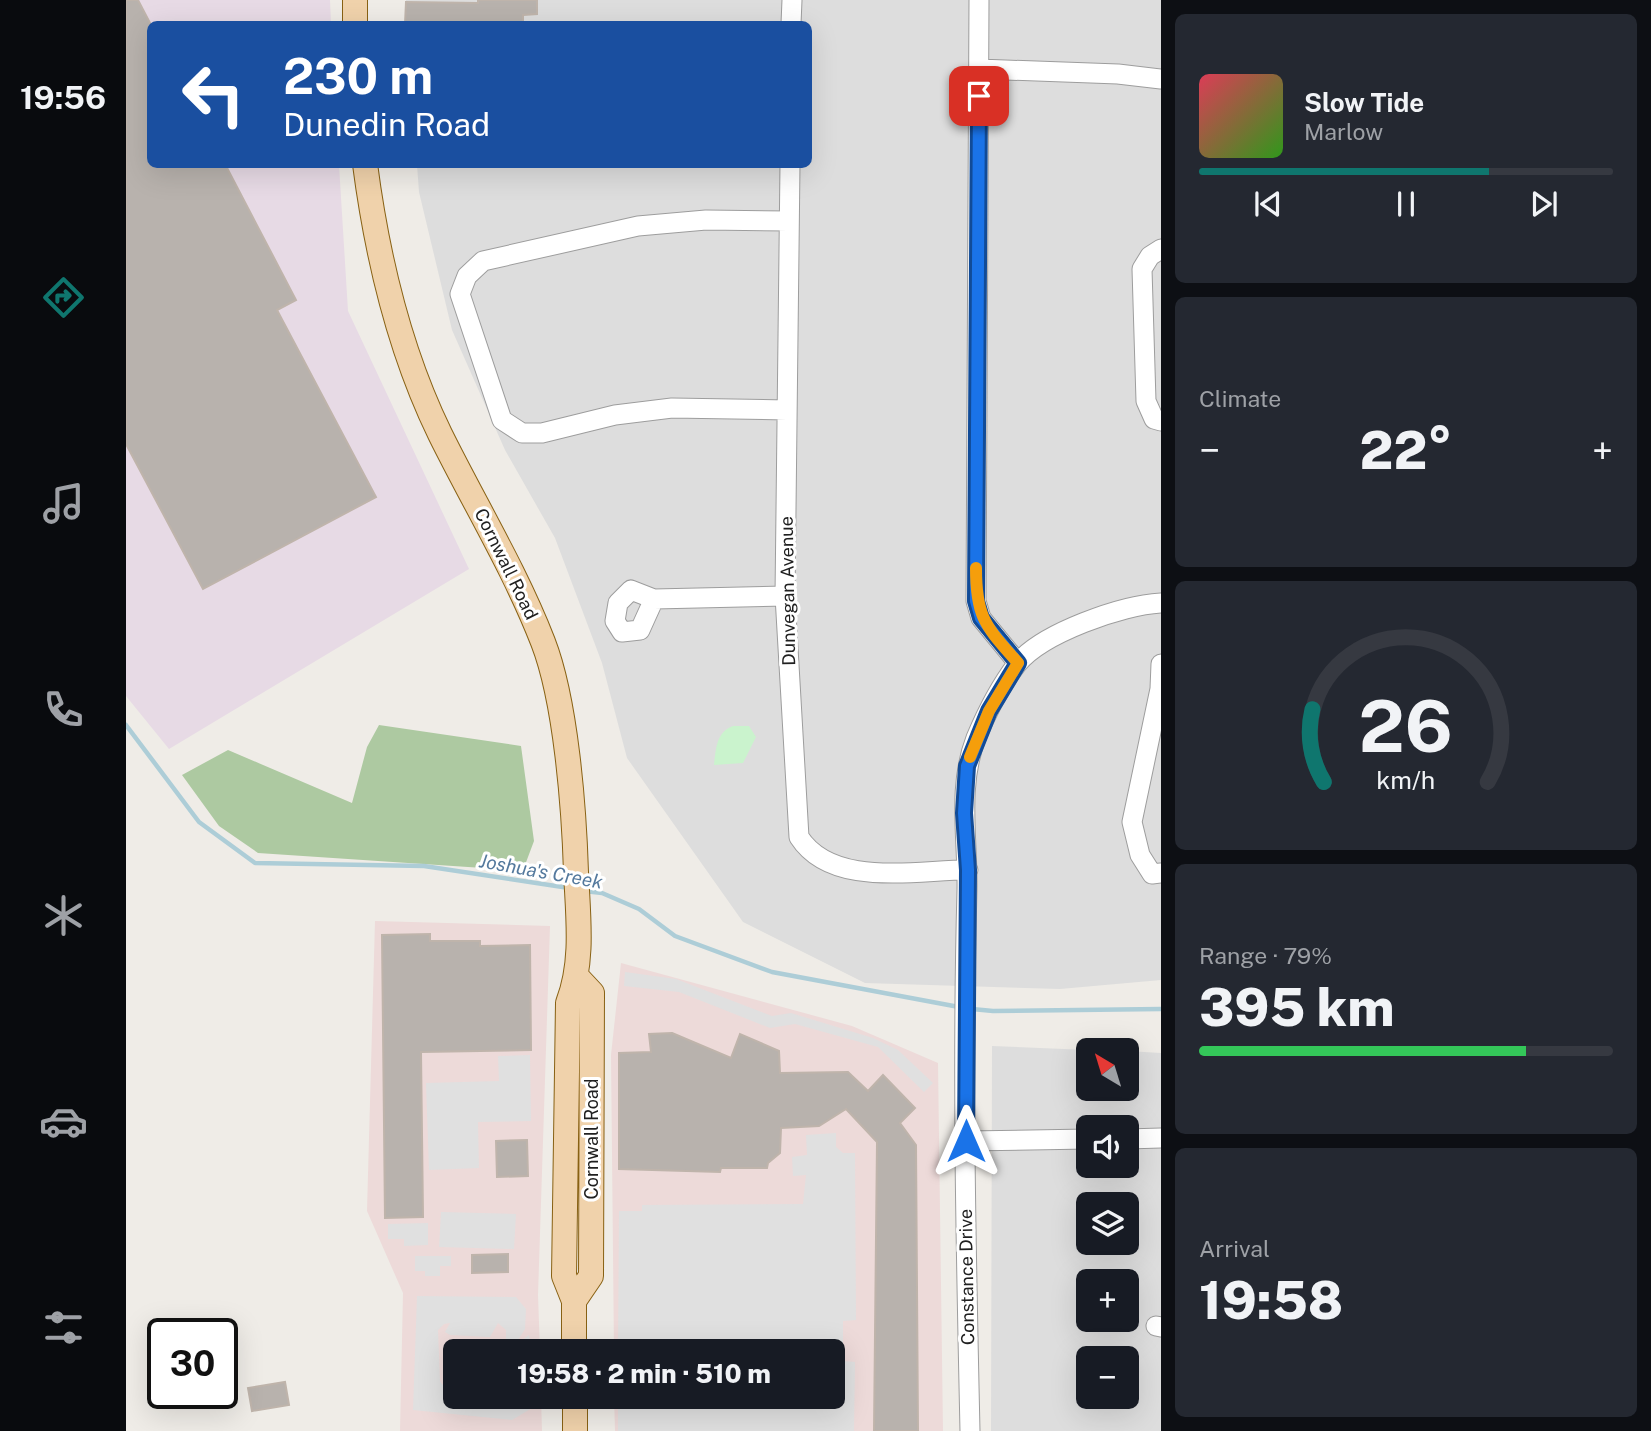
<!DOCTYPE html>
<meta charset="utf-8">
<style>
body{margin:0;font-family:"Public Sans",sans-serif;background:#242831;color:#f1f3f6;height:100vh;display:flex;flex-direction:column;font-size:26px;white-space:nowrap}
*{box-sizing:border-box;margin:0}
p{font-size:23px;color:#9ea1a6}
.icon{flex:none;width:38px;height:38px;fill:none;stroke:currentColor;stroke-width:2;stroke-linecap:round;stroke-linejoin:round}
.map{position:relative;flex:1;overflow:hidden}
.drawer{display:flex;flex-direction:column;gap:14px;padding:14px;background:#0d0f14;width:490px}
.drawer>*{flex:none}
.banner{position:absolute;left:21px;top:21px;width:665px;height:147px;border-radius:10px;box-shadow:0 7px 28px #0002;background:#1a4fa0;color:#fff;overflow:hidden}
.needle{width:46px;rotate:322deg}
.buttons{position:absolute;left:950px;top:1038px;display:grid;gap:14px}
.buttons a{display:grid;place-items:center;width:63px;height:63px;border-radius:10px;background:#171b24;box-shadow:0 7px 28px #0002;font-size:35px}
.speed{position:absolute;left:21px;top:1318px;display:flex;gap:14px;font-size:35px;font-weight:700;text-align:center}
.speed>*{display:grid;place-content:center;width:91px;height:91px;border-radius:50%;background:#171b24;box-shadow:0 7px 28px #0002;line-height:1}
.speed .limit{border:4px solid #111;border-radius:10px;background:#fff;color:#111}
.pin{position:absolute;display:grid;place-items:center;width:60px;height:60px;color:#fff;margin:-30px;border-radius:14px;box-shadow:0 4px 10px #0006}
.me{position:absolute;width:77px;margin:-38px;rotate:0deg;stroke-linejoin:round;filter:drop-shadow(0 0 5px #0008)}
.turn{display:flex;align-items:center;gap:24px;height:147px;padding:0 21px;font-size:32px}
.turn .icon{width:91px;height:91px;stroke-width:2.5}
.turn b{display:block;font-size:49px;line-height:60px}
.big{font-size:52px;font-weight:800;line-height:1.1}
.drawer .card{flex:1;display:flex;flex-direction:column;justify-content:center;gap:10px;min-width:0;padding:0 24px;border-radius:10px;background:#242831}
.drawer .dial{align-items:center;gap:0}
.dial svg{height:182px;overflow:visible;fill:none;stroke:#363941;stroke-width:7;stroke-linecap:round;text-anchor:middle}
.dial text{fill:#f1f3f6;stroke:none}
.song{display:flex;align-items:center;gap:21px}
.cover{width:84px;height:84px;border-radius:10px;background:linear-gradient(135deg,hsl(350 70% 55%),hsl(110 70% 35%))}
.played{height:7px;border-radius:4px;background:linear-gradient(90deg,#0f766e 70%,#363941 70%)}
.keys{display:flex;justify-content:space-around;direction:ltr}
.heat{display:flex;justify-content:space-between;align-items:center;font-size:38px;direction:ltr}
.charge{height:10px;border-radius:5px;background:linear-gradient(90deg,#34c759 79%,#363941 0)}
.trip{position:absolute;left:317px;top:1339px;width:402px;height:70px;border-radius:10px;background:#171b24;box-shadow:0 7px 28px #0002;font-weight:800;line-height:70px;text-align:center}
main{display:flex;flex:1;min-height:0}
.menu{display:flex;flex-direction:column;width:126px;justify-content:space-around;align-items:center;background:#090b0e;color:#9ea1a6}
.menu .icon{width:49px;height:49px}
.menu .selected{color:#0f766e}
.menu b{font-size:32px;color:#f1f3f6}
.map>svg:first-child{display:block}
</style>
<main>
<nav class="menu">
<b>19:56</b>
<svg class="icon selected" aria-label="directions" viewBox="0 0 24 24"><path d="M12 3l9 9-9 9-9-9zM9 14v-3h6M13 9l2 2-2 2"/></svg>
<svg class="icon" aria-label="music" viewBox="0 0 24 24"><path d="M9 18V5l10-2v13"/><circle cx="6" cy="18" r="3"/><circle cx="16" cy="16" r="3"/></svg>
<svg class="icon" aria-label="phone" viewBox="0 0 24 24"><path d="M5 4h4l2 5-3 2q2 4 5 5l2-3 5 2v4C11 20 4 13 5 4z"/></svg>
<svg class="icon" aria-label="climate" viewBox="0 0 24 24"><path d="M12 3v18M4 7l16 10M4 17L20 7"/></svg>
<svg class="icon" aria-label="car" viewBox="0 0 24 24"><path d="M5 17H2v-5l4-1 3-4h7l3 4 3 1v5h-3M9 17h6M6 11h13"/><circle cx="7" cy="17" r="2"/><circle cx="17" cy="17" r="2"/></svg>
<svg class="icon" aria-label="filters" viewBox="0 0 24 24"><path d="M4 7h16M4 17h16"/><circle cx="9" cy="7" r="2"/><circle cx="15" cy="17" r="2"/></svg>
</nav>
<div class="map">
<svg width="1035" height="1431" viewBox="0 0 1035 1431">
<rect width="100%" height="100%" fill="#efece7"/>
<!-- residential -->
<path fill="#ddd" fill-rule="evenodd" d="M280,0H1035V980L934,989L739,983L617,922L501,758L476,663L429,538L379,450L326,330L293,192L291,165L682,164V24H281Z
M866,1046L962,1050V1088H1001V1051L1035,1053V1431H865ZM962,1127H1001V1166H962ZM962,1204H1001V1242H962ZM962,1281H1001V1320H962ZM962,1358H1001V1396H962Z"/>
<!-- commercial -->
<path fill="#eddad9" d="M249,921L424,926L412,1295L414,1351H329V1396L415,1397L416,1431H274L277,1293L241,1211Z
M495,963L726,1026L812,1063L817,1431H489L488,1397L707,1396V1351H488L485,1055Z"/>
<!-- industrial -->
<path fill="#e7dae5" d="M0,0H204L205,24H24V164L213,165L222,311L343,569L43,749L0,696Z"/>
<!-- forest -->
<path fill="#adc9a1" d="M253,725L395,746L408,841L399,865L357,868L132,853L93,826L56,775L102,750L226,803L241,747Z"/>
<!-- park -->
<path fill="#caf3cd" d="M607,726H623L630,737L617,763L588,765C590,749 590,732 607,726Z"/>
<!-- parking -->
<path fill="#e0e0e0" d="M499,972L550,979L646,1016L665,1013L747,1038L772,1050L807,1083L798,1092L752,1047L669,1024L644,1028L553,992L498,986Z
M404,1055L405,1121L352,1122L353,1168L303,1170L300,1083L373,1081L372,1056Z
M710,1133V1147L717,1153H729L730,1320L717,1321V1361L729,1362L728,1431H492V1397L707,1396V1351H492L493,1211H516V1205L677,1204L680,1175L667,1176L666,1157L681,1155L680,1135Z
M315,1212L390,1214L388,1249L313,1247Z
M302,1223V1245L278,1246V1239H262V1224Z
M289,1256H325V1266H314V1276H299V1271H289Z
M291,1296L390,1297L400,1309L399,1329L392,1340L394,1342L403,1335L406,1351H380V1330L372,1323L364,1337L324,1335L319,1332L324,1323L318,1324L312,1330L314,1381L318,1387H329V1396L406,1397V1408L386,1420L287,1410Z"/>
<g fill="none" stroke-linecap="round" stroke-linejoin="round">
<!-- stream -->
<path stroke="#adcdd7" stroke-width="4.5" d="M0,725L73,822L129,863L298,866L443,888
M458,891L476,893L513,909L549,936L646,972L833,1007
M846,1009L867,1011L1035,1009"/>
</g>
<!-- building -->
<path fill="#b8b2ad" stroke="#bfb4ab" stroke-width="2" d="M0,0H12L24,23V164H99L170,300L151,310L250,497L77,589L0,444Z
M352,0H411V14L397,15V24H279L280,2L352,3Z
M304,934V941H354V946L404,945L405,1050L295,1052L297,1217L259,1218L256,935Z
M546,1033L605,1058L614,1034L653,1051L654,1073L722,1072L742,1091L757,1075L789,1108L774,1123L790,1145L792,1431H748L751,1142L720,1109L693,1126L655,1128L654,1153L642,1163L641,1168H595L594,1172L493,1169V1053L525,1052L523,1034Z
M401,1140L402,1176L371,1177L370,1141Z
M382,1254V1272L346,1273V1255Z
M376,1340V1351H328V1341Z
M159,1382L163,1405L126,1411L122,1388Z"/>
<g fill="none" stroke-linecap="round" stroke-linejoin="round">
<defs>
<path id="minor" d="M853,0L850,601L855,618L892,663
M665,24L666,0
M853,69L992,74L1035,79
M664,164L659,596L673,837C706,888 788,870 842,870
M1035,249L1024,256L1016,269L1020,401L1028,419L1035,421
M661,410L546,408L489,415L416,433H396L376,420L334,294L341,276L357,261L512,226L580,220L663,221
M528,599L514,630L496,632L489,621L492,603L505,590L528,599L659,596
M1035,664L1034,689L1006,822L1014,855L1026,874L1035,873
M1001,1139L1035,1138
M840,1141L962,1139
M1030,1326L1035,1327
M844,1431C840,1251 836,1070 841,890C842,839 831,787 850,738C860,714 875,685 891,664C916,633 996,605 1035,603"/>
<path id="major" d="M229,24V0
M239,164C251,256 273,350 314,434C348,503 389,570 417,642C440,701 448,808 450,872C452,916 458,962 442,1003L438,1276L448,1301V1351
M448,1301L465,1276L466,993L452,978
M449,1396V1431"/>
</defs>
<!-- minor casing -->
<use href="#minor" stroke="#9d9d9d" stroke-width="21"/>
<!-- major casing -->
<use href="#major" stroke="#886113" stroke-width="26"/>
<!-- minor -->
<use href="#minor" stroke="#fff" stroke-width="19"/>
<!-- major -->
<use href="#major" stroke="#f0d2ab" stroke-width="24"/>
</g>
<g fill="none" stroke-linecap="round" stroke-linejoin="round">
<defs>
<path id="route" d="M840,1141L842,870L838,813L841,766L863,711L892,663L855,618L850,601L853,96"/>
</defs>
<!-- route casing -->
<use href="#route" stroke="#114b97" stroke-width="18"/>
<!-- route -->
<use href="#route" stroke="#1a73e8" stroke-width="12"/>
<!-- slow -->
<path stroke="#f59e0b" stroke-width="12" d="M844,757L863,711L892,663C860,626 850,619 850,568"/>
</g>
<g text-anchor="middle" stroke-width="6" stroke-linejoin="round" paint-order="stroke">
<!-- street labels -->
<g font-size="18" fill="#202020" stroke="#fff">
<text transform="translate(380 564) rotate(64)" y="6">Cornwall Road</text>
<text transform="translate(662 591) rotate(-91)" y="6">Dunvegan Avenue</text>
<text transform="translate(466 1139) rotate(-90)" y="6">Cornwall Road</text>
<text transform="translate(841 1277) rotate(-91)" y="6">Constance Drive</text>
</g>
<!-- water labels -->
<g font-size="19" font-style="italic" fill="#54799d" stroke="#fff">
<text transform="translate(415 871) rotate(10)" y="7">Joshua's Creek</text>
</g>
</g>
</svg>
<div class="buttons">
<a><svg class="needle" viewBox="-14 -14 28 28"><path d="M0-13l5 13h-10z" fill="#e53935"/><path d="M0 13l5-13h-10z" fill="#9ea1a6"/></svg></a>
<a><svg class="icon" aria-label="sound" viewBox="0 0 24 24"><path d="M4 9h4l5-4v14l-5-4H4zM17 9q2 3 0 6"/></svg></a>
<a><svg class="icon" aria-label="layers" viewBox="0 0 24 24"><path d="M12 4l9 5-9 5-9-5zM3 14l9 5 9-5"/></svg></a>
<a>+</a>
<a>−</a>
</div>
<div class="speed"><div class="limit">30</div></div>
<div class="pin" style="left:853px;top:96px;background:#d93025"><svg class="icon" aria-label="arrive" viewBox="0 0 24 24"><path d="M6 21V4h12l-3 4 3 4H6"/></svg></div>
<svg class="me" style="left:840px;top:1141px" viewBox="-20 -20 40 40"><path d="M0-17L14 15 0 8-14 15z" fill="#1a73e8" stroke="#fff" stroke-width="4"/></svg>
<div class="trip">19:58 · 2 min · 510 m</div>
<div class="banner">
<div class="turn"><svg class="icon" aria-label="left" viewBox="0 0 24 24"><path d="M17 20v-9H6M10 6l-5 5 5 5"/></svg><div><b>230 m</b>Dunedin Road</div></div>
</div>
</div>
<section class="drawer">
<div class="card">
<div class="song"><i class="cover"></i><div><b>Slow Tide</b><p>Marlow</p></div></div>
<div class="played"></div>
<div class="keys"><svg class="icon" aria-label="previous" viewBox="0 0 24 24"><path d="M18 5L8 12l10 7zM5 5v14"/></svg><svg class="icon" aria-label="pause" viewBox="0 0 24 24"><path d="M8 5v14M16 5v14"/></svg><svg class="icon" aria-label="next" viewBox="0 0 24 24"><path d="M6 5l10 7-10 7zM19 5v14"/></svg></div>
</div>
<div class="card"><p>Climate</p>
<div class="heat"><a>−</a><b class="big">22°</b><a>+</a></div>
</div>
<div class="card dial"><svg viewBox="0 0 100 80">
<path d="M14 69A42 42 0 1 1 86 69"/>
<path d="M14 69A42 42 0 0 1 9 37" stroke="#0f766e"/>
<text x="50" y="56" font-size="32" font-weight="700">26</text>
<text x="50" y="72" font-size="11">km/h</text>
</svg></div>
<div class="card"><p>Range · 79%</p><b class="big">395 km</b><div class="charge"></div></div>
<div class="card"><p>Arrival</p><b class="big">19:58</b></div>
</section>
</main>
